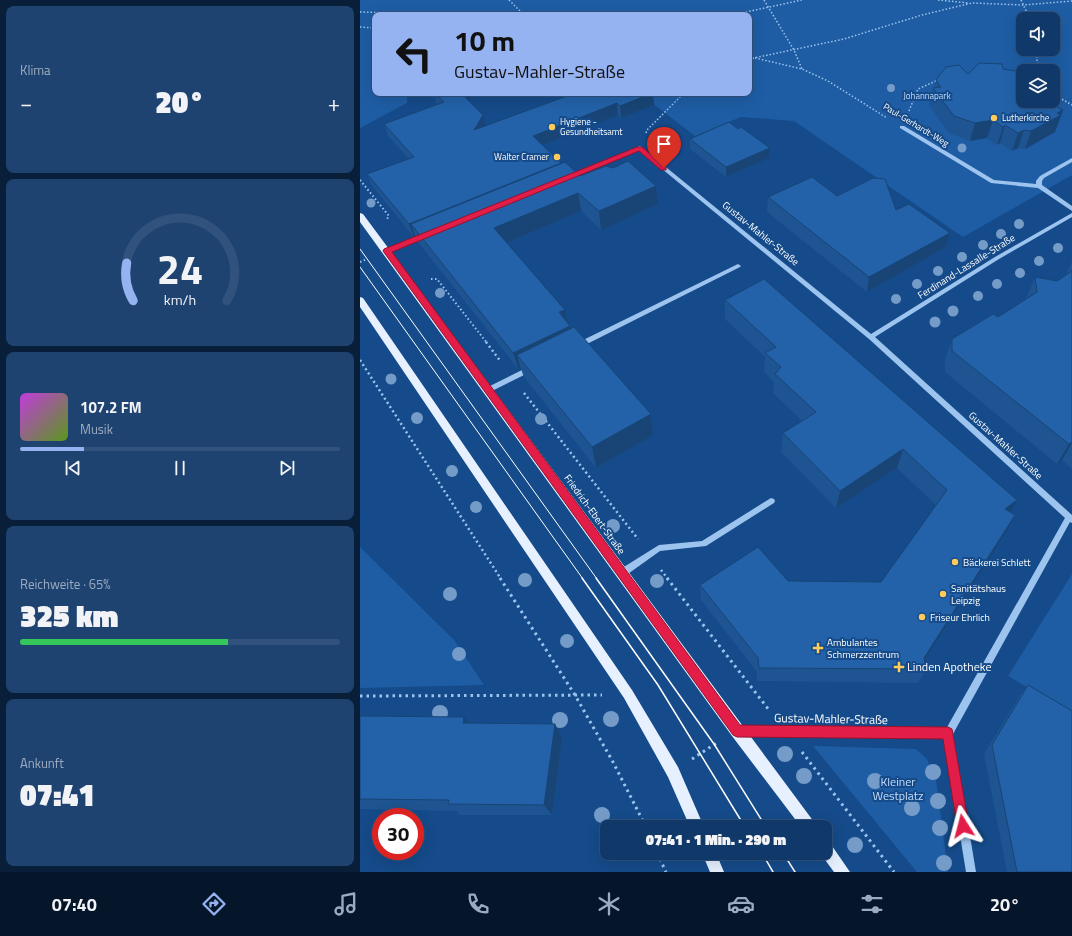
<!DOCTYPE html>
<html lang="de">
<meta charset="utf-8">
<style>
body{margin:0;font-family:"Titillium Web",sans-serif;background:#1e4371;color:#f1f3f6;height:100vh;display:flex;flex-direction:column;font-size:15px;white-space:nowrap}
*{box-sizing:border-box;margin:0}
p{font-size:13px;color:#9cacc0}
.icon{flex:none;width:22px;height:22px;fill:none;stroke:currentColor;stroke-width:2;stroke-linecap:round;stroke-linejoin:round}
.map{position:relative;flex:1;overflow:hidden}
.details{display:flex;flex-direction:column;gap:6px;padding:6px;background:#091f39;width:360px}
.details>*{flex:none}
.top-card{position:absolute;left:12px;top:12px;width:380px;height:84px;border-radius:8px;box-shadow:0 4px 16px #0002,0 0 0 1px #30527c;background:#95b2f1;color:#111;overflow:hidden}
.buttons{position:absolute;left:656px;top:12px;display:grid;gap:8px}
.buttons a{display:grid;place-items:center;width:44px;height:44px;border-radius:8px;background:#103868;box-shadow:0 4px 16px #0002,0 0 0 1px #30527c;font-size:20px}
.speed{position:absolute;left:12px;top:808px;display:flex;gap:8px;font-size:20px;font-weight:700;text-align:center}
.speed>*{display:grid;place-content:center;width:52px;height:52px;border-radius:50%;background:#103868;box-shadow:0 4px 16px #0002,0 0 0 1px #30527c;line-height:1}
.speed .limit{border:6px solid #d22;background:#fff;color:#111}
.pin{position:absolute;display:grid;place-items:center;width:34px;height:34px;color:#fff;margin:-41px -17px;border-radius:50% 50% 50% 0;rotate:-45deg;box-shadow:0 0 4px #0007}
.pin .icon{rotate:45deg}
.me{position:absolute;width:44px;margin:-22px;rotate:351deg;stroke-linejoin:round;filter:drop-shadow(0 0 3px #0008)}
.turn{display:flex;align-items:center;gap:14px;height:84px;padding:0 16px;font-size:18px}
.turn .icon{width:52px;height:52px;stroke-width:2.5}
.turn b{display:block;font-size:28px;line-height:34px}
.big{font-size:30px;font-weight:800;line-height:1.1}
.details .tile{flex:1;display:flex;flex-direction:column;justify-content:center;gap:6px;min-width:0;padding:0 14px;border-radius:8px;background:#1e4371}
.details .dial{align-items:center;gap:0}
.dial svg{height:104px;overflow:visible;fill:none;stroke:#30527c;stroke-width:7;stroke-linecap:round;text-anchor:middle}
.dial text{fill:#f1f3f6;stroke:none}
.song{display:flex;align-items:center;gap:12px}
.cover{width:48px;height:48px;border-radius:6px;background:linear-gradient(135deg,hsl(290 70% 55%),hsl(90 70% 35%))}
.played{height:4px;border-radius:2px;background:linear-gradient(90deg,#95b2f1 20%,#30527c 20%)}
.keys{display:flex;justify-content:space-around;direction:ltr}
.heat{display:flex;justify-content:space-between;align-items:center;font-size:22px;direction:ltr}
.charge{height:6px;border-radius:3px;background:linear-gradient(90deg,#34c759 65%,#30527c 0)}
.trip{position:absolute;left:240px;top:820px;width:232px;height:40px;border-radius:8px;background:#103868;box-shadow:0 4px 16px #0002,0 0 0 1px #30527c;font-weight:800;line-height:40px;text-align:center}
.tab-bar{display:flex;height:64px;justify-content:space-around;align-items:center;background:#06162a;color:#9cacc0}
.tab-bar .icon{width:28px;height:28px}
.tab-bar .active{color:#95b2f1}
.tab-bar b{font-size:18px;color:#f1f3f6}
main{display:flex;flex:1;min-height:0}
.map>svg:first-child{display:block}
</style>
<main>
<section class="details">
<div class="tile"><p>Klima</p>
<div class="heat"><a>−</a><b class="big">20°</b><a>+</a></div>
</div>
<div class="tile dial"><svg viewBox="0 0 100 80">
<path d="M14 69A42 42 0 1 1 86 69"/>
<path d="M14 69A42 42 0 0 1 9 40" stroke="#95b2f1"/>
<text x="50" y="56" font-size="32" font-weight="700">24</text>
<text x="50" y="72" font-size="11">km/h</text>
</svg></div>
<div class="tile">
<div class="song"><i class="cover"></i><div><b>107.2 FM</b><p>Musik</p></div></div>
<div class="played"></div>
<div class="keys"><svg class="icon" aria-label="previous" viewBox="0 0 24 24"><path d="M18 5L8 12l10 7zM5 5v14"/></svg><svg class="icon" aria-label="pause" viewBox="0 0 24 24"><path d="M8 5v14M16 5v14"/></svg><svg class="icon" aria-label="next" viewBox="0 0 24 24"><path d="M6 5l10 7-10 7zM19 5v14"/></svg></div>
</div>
<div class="tile"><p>Reichweite · 65%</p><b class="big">325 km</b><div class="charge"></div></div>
<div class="tile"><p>Ankunft</p><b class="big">07:41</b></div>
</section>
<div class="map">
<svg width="712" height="872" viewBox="0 0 712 872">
<rect width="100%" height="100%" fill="#154b8a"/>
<!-- green -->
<path fill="#1e5da4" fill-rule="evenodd" d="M0,0H712V175L603,237L434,121L381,117L335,136L279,93H389V15H15V93H47V103L0,128ZM663,19H693V49H663ZM663,71H693V101H663Z
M0,547L94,640L124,685L0,688Z
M712,574V714L648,676Z
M453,746L556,749L567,759L576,780L588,872H557Z"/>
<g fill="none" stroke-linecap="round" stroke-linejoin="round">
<!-- path-far3 -->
<path stroke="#9dc4ef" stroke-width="1.5" stroke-dasharray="1.5 2" stroke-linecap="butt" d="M149,0L164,15
M404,0L434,50L442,69
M578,0L609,3
M661,0L670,19
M0,12L97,15
M292,15H324
M372,15L442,0
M0,27L15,28
M676,49L677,61L681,71
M395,58L442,69L468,81L527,118
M389,59L484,39L562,15L612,3L663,5L712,1
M693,94L712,105
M549,111L558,89L578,80
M286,133L287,130L324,93"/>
<!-- path-far2 -->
<path stroke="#9dc4ef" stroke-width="2" stroke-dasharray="1.5 2.5" stroke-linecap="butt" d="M0,180L29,216L27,219
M0,262L7,259
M71,279H77L127,343"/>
<!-- path-far1 -->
<path stroke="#9dc4ef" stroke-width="2.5" stroke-dasharray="2 3" stroke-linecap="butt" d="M126,342L141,362
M0,360L141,579
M164,393L278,539
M301,570L308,579"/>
<!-- path -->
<path stroke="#9dc4ef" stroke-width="3" stroke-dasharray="2.5 4" stroke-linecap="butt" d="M140,578L215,695L253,762L286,827
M307,578L409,710
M0,696L242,695
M442,752L534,872
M332,759L358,742
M297,853L306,872"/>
<!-- minor -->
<path fill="#9dc4ef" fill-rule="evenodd" d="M540,126H544L634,180L676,184V181L680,176L712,158V162L684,178L682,181V185L712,206V211L678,188L631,183L540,128Z
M280,146L511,334L635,257L712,213V217L639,259L515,337L712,515V523L710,522L593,734L616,872H606L584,737L378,735L375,734L374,731L375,728L378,727L586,729L705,518L509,339L279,150L211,178H207L206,177Z
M65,234L67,235V237L29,252L27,253L24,251L25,250Z
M378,264L381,266L380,267L221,347H219L216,345L217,343Z
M168,367H170L173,369L172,371L130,392H126L125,390L126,388Z
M411,498L414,499L415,501L414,503L346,546L300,551L265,576L262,577L259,576L258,573L259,570L299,545L342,541Z"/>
<!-- major -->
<path fill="#e6f0ff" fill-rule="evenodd" d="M0,213L3,214L454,822L456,827H441L372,736L0,222Z
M0,297L3,298L272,690L318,767L344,827H330L308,777L264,698L0,307Z
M465,841L470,843L490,872H474L460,853H465Z
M342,853H356L364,872H350Z"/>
<!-- tram-far1 -->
<path stroke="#fff" stroke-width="1" d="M0,249L237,579
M0,267L223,579"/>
<!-- tram -->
<path stroke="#fff" stroke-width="1.5" d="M222,578L298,685L385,827
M236,578L354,744L406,827
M402,853L413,872
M423,853L435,872"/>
</g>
<!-- trees -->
<g fill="#759cc8">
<circle cx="531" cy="88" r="4"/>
<circle cx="602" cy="148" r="4.5"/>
<circle cx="11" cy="203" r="4.5"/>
<circle cx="659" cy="224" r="5"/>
<circle cx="641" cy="234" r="5"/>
<circle cx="623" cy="245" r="5"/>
<circle cx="698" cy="248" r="5"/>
<circle cx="602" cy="257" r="5"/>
<circle cx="679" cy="261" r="5"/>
<circle cx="578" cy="271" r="5"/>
<circle cx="660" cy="273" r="5"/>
<circle cx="557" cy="284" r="5"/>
<circle cx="637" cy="284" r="5"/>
<circle cx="80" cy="293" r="5"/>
<circle cx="618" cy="296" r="5"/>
<circle cx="536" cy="299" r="5"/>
<circle cx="593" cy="311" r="5.5"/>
<circle cx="575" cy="322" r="5.5"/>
<circle cx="31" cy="379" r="5.5"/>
<circle cx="57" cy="418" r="6"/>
<circle cx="181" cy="419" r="6"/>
<circle cx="92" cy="471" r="6"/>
<circle cx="116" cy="507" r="6"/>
<circle cx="253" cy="526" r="7"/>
<circle cx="165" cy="580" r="7"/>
<circle cx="297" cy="581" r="7"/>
<circle cx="90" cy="594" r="7"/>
<circle cx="207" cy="641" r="7"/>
<circle cx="99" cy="654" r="7"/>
<circle cx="80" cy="713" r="8"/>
<circle cx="251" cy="719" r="8"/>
<circle cx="200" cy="720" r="8"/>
<circle cx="425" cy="754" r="8"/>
<circle cx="573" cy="772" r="8"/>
<circle cx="444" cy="776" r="8"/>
<circle cx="515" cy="781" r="8"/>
<circle cx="578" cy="801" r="8"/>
<circle cx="552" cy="808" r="8"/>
<circle cx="242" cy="815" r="8"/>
<circle cx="580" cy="828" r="8"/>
<circle cx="495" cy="845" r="8"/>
<circle cx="584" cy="863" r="8"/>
</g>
<!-- wall -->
<path fill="#1e5491" d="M643,69L694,105L703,110L695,132L665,149L658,148L652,151L640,143L637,145L627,138L610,141L589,133L569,105L573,88H574L576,80Z
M74,93H114L108,101L126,126L215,93L294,105L261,118L258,115L182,145L201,163L220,176L298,204L241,230L221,211L147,243L205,310L207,322L210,326L211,329L291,414L293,435L236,468L164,377L161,369L159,370L58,242L55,236L54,237L12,186L7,174L49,159L28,136L24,124L78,104L76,103Z
M378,129L410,148L409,158L366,177L330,149V139Z
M477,196L536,210L586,247L507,292L407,212L408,197Z
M712,261V469L702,460L697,464L585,372V359L592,339L638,317L666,299V298L675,277L697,281L706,275Z
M365,300L650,512L646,532L565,660L566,669L558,683L397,681V672L341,600L340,585L428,581L521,582L576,505L537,468L476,508L421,452L423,433L442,421L413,393L414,382L404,372L405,357L365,319Z
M668,685L712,872H647L624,754L660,695Z
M0,716L104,717L109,723L195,724L202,738L192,815H100L96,811L0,809Z"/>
<!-- shaded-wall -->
<path fill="#184576" d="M102,93H114L104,108L100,96Z
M293,93L294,105L261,118L260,106Z
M697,99L690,117V103Z
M257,103L258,115L175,148L173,136Z
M703,110L695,132L665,149L671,131L697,113Z
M123,115L126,127L114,130Z
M633,120L627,138L610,141L615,123Z
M645,125L640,143L637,145L643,127Z
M664,130L658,148L652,151L658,133Z
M410,148L409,158L366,177V167Z
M296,186L298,204L241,230L239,211Z
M218,193L221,211L139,246L134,228Z
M49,224H51L55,236L54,237Z
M590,233L586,247L507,292L509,277Z
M205,310L208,326H210L214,343L157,355L161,369L159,370L153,353L199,312Z
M291,414L293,435L236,468L232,447Z
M712,442V443L702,460L697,464L709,444Z
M543,449L537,468L476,508L480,491Z
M657,500L647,518L645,509Z
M655,515L646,532L559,669L564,658Z
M104,717L115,731L103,723Z
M195,724L202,738L192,815L184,805Z"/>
<!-- building -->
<path fill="#2362a9" stroke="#184576" d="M619,63L642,64L643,69L663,72V101H693V95L697,99L690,103L703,110L697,113L701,115L671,131L664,130L658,133L645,125L643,127L633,120L615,123L594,116L573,88L581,87L576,80L586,67L599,65L608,74Z
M75,93H102L100,96L103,95L123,115L114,130L215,93H293L260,106L257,103L173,136L201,163L49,224L7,174L54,157L24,124L84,102Z
M369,122L378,129L381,127L410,148L366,167L330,139Z
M268,161L296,186L239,211L218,193L134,228L205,310L199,312L210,326L153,353L51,224L205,162L220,176L246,166L253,168Z
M452,177L477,196L513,178L525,179L536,210L549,204L590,233L509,277L408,197Z
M712,271V442L709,444L592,351V339L633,314L638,317L677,292L675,277L697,281Z
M404,279L657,500L645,509L655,515L564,658L566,669L399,668L398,658L340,585L398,547L428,581L521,582L587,490L543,449L480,491L423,433L456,412L415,374L421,367L405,353L416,347L365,300Z
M214,327L291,414L232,447L157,355Z
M668,685L712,711V872H657L632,745Z
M0,716L104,717L103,723L195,724L184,805L88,804L89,800L0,799Z"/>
<!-- route -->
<path fill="#e11d48" stroke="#92132f" d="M277,147H282L306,167V170H301L279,151L32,252L380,725L588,727L592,729L609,826L608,830L603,832L599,830L597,826L583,739L377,737L373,735L23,251L24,249Z"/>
<!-- markers -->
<g fill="#ffcc5c" stroke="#154b8a" stroke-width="1.5">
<circle cx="634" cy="118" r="4"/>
<circle cx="192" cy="127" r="4"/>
<circle cx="197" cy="157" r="4"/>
<circle cx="595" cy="562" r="4"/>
<circle cx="583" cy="594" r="4"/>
<circle cx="562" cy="617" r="4"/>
<path d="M456 642h4v4h4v4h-4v4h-4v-4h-4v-4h4z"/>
<path d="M537 661h4v4h4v4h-4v4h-4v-4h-4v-4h4z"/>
</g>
<g text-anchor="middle" stroke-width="4" stroke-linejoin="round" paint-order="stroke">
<!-- far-park labels -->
<g font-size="9" fill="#c4defb" stroke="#154b8a">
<text x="567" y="99">Johannapark</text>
</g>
<!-- far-poi labels -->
<g font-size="9" fill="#fff" stroke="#154b8a" text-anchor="start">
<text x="642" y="121">Lutherkirche</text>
<text x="200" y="125">Hygiene -<tspan x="200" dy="10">Gesundheitsamt</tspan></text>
<text x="189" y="160" text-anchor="end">Walter Cramer</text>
</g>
<!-- far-street labels -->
<g font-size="9" fill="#fff" stroke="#154b8a">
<text transform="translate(556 125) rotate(31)" y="3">Paul-Gerhardt-Weg</text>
</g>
<!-- street labels -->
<g font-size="10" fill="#fff" stroke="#154b8a">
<text transform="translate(401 233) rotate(39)" y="4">Gustav-Mahler-Straße</text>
<text transform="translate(606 266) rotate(-32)" y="4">Ferdinand-Lassalle-Straße</text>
<text transform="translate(646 445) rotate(42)" y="4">Gustav-Mahler-Straße</text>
<text transform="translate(235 514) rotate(54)" y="4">Friedrich-Ebert-Straße</text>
</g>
<!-- poi labels -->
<g font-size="10" fill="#fff" stroke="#154b8a" text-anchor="start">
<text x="603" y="566">Bäckerei Schlett</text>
<text x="591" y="592">Sanitätshaus<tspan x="591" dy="12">Leipzig</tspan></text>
<text x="570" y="621">Friseur Ehrlich</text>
<text x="467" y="646">Ambulantes<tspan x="467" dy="12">Schmerzzentrum</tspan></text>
</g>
<!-- near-poi labels -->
<g font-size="12" fill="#fff" stroke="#154b8a" text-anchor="start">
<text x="547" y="671">Linden Apotheke</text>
</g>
<!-- near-street labels -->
<g font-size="12" fill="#fff" stroke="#154b8a">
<text transform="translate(471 719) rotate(1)" y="4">Gustav-Mahler-Straße</text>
</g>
<!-- near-park labels -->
<g font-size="12" fill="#c4defb" stroke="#154b8a">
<text x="538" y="786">Kleiner<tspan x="538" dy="14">Westplatz</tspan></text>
</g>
</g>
</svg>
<div class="buttons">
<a><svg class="icon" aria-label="sound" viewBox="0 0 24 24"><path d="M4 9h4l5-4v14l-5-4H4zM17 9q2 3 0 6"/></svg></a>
<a><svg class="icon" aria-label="layers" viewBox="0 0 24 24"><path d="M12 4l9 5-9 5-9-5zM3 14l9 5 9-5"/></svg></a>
</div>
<div class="speed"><div class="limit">30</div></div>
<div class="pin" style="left:304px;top:168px;background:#d93025"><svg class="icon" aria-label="arrive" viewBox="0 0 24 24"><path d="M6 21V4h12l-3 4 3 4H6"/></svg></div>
<svg class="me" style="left:603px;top:826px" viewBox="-20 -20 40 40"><path d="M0-17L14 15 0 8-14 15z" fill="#e11d48" stroke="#fff" stroke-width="4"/></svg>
<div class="trip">07:41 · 1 Min. · 290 m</div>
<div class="top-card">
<div class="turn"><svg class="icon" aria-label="left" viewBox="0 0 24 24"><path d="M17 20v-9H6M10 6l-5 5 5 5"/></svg><div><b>10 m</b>Gustav-Mahler-Straße</div></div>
</div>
</div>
</main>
<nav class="tab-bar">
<b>07:40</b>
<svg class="icon active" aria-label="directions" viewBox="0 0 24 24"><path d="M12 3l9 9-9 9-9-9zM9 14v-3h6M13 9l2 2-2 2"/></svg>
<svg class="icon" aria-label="music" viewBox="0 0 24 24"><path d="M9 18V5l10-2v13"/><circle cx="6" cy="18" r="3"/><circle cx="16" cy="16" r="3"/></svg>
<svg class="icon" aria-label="phone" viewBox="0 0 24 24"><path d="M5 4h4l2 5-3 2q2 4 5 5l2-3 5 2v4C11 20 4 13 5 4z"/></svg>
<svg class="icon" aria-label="climate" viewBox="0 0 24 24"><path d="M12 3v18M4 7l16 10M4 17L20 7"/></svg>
<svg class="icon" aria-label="car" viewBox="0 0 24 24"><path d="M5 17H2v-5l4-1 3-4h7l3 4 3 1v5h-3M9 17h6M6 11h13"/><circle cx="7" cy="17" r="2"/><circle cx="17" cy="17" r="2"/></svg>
<svg class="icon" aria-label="filters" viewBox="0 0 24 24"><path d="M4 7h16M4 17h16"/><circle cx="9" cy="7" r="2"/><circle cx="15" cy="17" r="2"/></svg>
<b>20°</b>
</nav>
